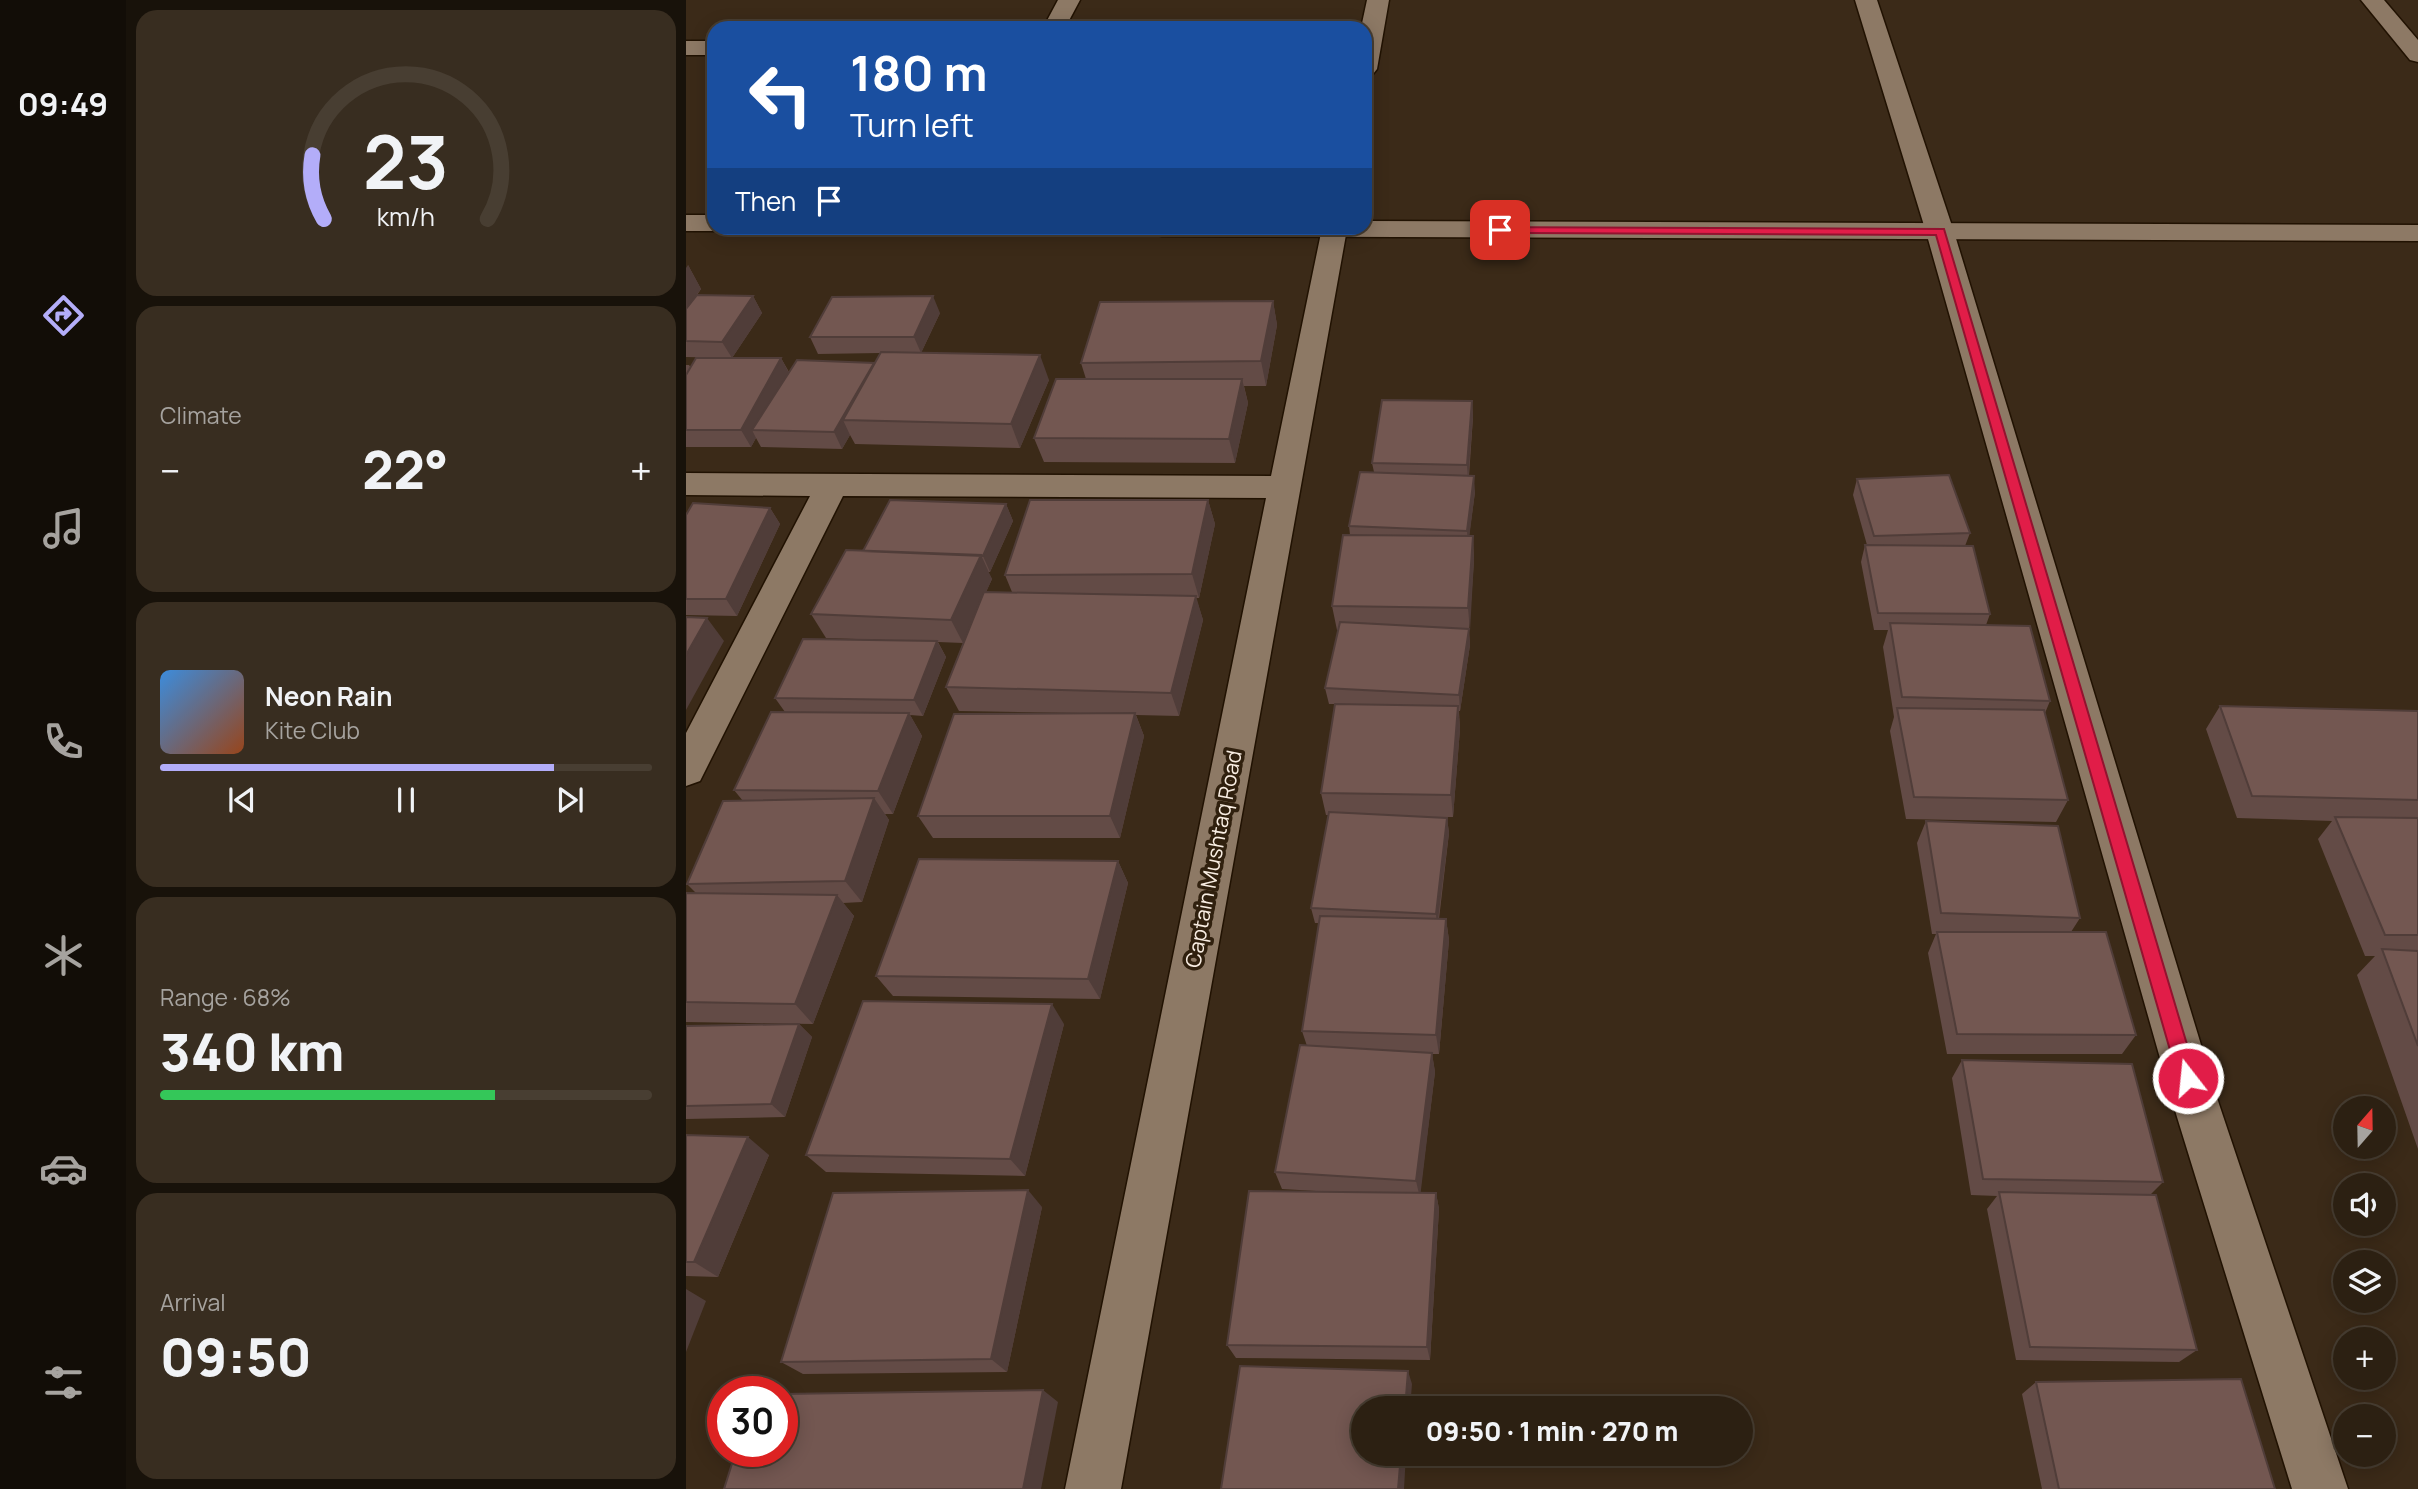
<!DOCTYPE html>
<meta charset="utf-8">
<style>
body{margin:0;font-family:Manrope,sans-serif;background:#382d20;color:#f1f3f6;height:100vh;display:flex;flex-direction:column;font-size:26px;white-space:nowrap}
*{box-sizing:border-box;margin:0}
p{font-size:23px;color:#a6a39f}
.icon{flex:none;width:38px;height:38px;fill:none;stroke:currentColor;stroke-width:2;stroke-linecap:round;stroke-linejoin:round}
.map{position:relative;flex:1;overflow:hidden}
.drawer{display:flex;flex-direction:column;gap:10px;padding:10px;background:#18120a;width:560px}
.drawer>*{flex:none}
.hud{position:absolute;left:21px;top:21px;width:665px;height:214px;border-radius:21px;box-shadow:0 4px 18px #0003,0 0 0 2px #483e32;background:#1a4fa0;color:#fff;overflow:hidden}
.needle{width:46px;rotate:20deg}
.tools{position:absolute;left:1647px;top:1096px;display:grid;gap:14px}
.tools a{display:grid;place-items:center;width:63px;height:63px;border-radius:50%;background:#2c2012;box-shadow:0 4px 18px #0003,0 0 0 2px #483e32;font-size:35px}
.speed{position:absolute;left:21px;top:1376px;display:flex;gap:14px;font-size:35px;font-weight:700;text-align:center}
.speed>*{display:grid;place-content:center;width:91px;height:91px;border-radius:50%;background:#2c2012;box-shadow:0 4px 18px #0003,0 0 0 2px #483e32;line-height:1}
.speed .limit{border:10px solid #d22;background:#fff;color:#111}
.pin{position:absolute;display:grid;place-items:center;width:60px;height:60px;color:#fff;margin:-30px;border-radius:14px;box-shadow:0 4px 10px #0006}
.me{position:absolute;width:77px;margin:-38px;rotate:344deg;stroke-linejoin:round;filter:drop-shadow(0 0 5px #0008)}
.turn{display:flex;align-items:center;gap:24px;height:147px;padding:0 28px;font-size:32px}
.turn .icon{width:91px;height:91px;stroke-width:2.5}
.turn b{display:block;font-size:49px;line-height:60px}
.then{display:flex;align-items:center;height:66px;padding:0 28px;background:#0003;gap:14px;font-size:26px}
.big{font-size:52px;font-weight:800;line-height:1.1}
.drawer .widget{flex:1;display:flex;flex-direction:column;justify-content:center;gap:10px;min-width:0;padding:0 24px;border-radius:21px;background:#382d20}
.drawer .dial{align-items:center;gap:0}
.dial svg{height:182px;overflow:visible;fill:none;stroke:#483e32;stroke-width:7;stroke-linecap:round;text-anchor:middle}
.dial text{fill:#f1f3f6;stroke:none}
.song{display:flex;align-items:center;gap:21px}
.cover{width:84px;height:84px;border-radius:10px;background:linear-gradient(135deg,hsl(210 70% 55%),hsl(20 70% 35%))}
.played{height:7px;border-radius:4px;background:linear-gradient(90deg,#b3adf9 80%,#483e32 80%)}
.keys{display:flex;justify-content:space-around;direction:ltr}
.heat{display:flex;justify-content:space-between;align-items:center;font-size:38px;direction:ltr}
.charge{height:10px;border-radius:5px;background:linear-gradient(90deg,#34c759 68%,#483e32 0)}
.trip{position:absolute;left:665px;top:1396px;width:402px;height:70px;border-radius:35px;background:#2c2012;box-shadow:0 4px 18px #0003,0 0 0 2px #483e32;font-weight:800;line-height:70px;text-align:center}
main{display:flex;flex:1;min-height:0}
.tab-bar{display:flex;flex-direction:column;width:126px;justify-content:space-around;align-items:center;background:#120d07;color:#a6a39f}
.tab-bar .icon{width:49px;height:49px}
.tab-bar .active{color:#b3adf9}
.tab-bar b{font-size:32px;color:#f1f3f6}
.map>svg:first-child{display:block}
</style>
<main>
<nav class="tab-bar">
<b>09:49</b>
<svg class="icon active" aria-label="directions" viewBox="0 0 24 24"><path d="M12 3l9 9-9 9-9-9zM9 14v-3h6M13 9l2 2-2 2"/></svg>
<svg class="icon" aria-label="music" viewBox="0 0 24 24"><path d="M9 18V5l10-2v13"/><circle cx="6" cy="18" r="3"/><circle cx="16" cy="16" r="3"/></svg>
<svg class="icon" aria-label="phone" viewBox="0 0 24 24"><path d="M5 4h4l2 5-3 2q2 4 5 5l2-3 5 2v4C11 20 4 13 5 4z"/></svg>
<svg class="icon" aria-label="climate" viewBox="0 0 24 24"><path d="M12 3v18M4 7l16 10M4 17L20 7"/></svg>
<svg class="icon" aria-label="car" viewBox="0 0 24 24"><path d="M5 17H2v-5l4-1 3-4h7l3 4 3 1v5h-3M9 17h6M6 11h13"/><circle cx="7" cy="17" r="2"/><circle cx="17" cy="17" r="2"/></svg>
<svg class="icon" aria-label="filters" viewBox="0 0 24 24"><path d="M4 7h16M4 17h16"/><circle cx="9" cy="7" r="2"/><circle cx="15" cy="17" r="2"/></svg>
</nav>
<section class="drawer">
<div class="widget dial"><svg viewBox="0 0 100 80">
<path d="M14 69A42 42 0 1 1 86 69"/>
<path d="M14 69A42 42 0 0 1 9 41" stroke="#b3adf9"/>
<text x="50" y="56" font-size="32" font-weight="700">23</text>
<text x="50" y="72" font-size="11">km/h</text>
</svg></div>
<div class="widget"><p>Climate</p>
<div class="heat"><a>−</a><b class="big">22°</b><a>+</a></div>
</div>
<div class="widget">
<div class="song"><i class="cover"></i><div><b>Neon Rain</b><p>Kite Club</p></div></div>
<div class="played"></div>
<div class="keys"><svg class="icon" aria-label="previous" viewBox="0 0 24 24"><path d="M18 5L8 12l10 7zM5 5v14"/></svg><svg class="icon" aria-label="pause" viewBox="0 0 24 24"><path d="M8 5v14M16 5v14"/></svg><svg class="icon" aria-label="next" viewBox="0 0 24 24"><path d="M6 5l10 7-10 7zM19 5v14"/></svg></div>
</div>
<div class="widget"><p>Range · 68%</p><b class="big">340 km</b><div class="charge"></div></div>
<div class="widget"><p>Arrival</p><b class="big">09:50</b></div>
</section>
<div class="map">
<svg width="1732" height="1489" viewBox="0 0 1732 1489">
<rect width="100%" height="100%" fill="#3b2a18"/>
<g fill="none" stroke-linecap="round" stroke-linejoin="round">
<defs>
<path id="minor" d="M372,0H394L379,28H357Z
M1169,0H1191L1268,232L1533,1104L1662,1489H1606L1487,1104L1240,232Z
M0,41H28V55H0Z
M636,228L661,229L435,1489H379L580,498L157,496L14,781L0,786V733L124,496L0,495V473L585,476Z"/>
<path id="tertiary" d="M681,0H703L691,69L687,74L679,76V28H675Z
M1675,0H1698L1732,40V62L1724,60Z
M0,215H28V228H38L28,231H0Z
M679,221L1732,225V241L476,236L466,234L463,228H679Z"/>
</defs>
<!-- minor casing -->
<use href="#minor" stroke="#211202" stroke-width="3"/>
<!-- tertiary casing -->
<use href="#tertiary" stroke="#211202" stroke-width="3"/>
<!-- minor -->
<use href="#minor" fill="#8d7965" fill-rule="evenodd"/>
<!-- tertiary -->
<use href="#tertiary" fill="#8d7965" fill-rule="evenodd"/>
</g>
<!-- wall -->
<path fill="#634b46" d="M2,265L15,289L11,295L67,296L76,313L46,358H95L103,372L188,364L194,353L132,354L124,337L254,313L235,353L363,380L334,448L169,444L164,435L156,449L75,447L70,438L65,447H0V365H3L5,368L46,358L0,357V309Z
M587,301L591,325L580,386H558L562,403L549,463L358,462L348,438L400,379L395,363Z
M786,401L787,417L783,476L789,492L783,536H787L788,560L783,631L784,645L774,711H773L774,729L767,817H741L761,818L763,833L753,919H760L763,940L753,1054H746L749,1072L734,1193H750L753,1209L744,1360L550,1358L541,1345L647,1192L596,1189L589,1172L621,1046L616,1031L633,923H629L625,908L643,815H640L635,793L649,704H643L639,688L652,630H651L646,606L664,535L663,526L688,472L686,463Z
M1171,479L1284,533L1279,546L1304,614L1300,625L1364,701L1359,713L1382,800L1370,822L1220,819L1204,731L1208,717L1197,647L1202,630H1188L1175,562L1179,545H1181L1167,495Z
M522,500L529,524L513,598H510L517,620L493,716L450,715L458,736L434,838H247L232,816L394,713L273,711L260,687L277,643L252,642L260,657L237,716L224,715L236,736L207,814H199L203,820L176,902L157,903L168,916L127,1024L0,1022V893H10L1,884L57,801L48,790L99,712L89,698L199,640L140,638L125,614L177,551L320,504L327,521L304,572H302L306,579L300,592H326L319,575Z
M84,508L94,524L51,616L0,615V513Z
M1534,706L1732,711V1149L1671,975L1689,956H1679L1632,839L1646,821L1551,818L1520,729Z
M1240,821L1394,918L1385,932L1450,1035L1436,1054H1261L1242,953L1250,934H1246L1231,843Z
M432,861L442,883L414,999L207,996L190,976Z
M113,1024L126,1037L99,1117L0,1119V1026Z
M378,1024L339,1176L140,1172L120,1155Z
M1276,1060L1477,1182L1464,1195L1511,1350L1493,1362L1330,1360L1301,1209L1311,1196L1285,1195L1266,1078Z
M0,1135L83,1155L32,1277L0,1276Z
M356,1207L321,1372L117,1374L95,1362Z
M1350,1382L1589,1489H1356L1336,1394Z"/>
<!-- shaded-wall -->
<path fill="#503d39" d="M2,265L15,289L0,309V268Z
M67,296L76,313L46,358L36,342Z
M247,296L254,313L235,353L228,337Z
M587,301L591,325L580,386L575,361Z
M354,355L363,380L334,448L325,424Z
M95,358L104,375L66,430L70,438L65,447L55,430Z
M188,363L157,420L164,435L156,449L148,432Z
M556,379L562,403L549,463L543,439Z
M786,401L787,417L782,481L781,465Z
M788,476L789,492L782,547L781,531Z
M522,500L529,524L513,598L506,574Z
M320,504L327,521L304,572L297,556Z
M84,508L94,524L51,616L40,599Z
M787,536L788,560L784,631L782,608Z
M295,555L306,579L277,643L265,620Z
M510,596L517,620L493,716L485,693Z
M21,618L38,641L0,710V655Z
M783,629L784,645L774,711L773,695Z
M251,641L260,657L237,716L228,700Z
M772,706L774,729L767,817L765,795Z
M223,713L236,736L207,814L192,791Z
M449,713L458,736L434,838L424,816Z
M188,798L203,820L176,902L159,881Z
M761,818L763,833L751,928L750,914Z
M432,861L442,883L414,999L402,979Z
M151,895L168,916L127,1024L109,1004Z
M760,919L763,940L753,1054L750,1035Z
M366,1004L378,1024L339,1176L324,1159Z
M113,1024L126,1037L99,1117L85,1104Z
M746,1053L749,1072L734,1198L730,1181Z
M62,1137L83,1155L32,1277L8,1262Z
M342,1190L356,1207L321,1372L305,1359Z
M750,1193L753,1209L744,1360L741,1347Z
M0,1289L20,1301L0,1352Z
M722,1371L726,1384L724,1409H719Z
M357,1390L372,1402L355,1489H337Z
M715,1454H720L718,1489H712Z"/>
<!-- building -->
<path fill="#735751" stroke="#503d39" stroke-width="2" d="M11,295L67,296L36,342L0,341V309Z
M247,296L228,337H124L146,297Z
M587,301L575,361L395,363L414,302Z
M195,352L354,355L325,424L157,420Z
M10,358H95L55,430H0V375Z
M111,360L188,363L148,432L66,430Z
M370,379H556L543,439L348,438Z
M696,400L786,401L781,465L686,463Z
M674,472L788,476L781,531L663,526Z
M1263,475L1284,533L1188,536L1171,479Z
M204,500L320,504L297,556L177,551Z
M344,500H522L506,574L319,575Z
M7,503L84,508L40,599H0V515Z
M657,535L787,536L782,608L646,606Z
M1179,545L1287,546L1304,614L1192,613Z
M160,550L295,555L265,620L125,614Z
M298,592L510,596L485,693L260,687Z
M0,617L21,618L0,655Z
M654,622L783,629L773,695L639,688Z
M1204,623L1344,626L1364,701L1216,697Z
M117,639L251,641L228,700L89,698Z
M649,704L772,706L765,795L635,793Z
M1534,706L1732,711V800L1566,796Z
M1211,708L1358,710L1382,800L1228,797Z
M85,712L223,713L192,791L48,790Z
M449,713L424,816H232L268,714Z
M188,798L159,881L1,884L37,801Z
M643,812L761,818L750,914L625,908Z
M1649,817L1732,818V935H1699Z
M1240,821L1372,826L1394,918L1255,913Z
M233,859L432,861L402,979L190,976Z
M0,893L151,895L109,1004L0,1002Z
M634,916L760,919L750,1035L616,1031Z
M1251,932H1420L1450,1035L1271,1034Z
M1696,949L1732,951V1046Z
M177,1001L366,1004L324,1159L120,1155Z
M113,1024L85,1104L0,1106V1026Z
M614,1045L746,1053L730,1181L589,1172Z
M1276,1060L1446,1064L1477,1182L1297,1179Z
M0,1135L62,1137L8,1262H0Z
M342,1190L305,1359L95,1362L147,1193Z
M563,1191L750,1193L741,1347L541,1345Z
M1313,1192L1470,1195L1511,1350L1344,1347Z
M554,1366L722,1371L719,1409H677V1454H715L712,1489H535Z
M1555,1379L1589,1489H1373L1350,1382Z
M357,1390L337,1489H38L50,1451H96V1394Z"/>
<!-- route -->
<path fill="#e11d48" stroke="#92132f" stroke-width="2" d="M810,227L1258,229L1511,1078L1509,1084L1502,1087L1495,1084L1492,1078L1250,235L814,233L810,232Z"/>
<g text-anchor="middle" stroke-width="7" stroke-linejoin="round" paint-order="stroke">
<!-- street labels -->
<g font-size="21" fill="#f9eee3" stroke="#30200e">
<text transform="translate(528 859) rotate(-79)" y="7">Captain Mushtaq Road</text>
</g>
</g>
</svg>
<div class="tools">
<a><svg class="needle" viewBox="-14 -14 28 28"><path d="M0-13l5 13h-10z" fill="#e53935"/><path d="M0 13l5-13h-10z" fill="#a6a39f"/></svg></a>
<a><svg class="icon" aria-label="sound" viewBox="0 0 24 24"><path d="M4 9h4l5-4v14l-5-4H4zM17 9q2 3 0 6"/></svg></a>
<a><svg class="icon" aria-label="layers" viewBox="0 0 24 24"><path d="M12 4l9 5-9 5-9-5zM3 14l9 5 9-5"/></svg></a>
<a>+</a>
<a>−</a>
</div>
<div class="speed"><div class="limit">30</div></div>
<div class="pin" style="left:814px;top:230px;background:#d93025"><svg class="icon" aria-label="arrive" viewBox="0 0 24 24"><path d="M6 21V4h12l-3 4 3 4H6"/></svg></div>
<svg class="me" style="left:1502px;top:1078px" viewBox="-20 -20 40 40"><circle r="17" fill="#e11d48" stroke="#fff" stroke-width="3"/><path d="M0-11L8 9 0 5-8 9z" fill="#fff"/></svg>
<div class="trip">09:50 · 1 min · 270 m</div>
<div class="hud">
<div class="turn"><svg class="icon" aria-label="left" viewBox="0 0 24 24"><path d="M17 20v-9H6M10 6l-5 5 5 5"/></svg><div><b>180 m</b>Turn left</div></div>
<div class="then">Then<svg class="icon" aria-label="arrive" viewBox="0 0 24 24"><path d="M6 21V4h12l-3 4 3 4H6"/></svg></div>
</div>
</div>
</main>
